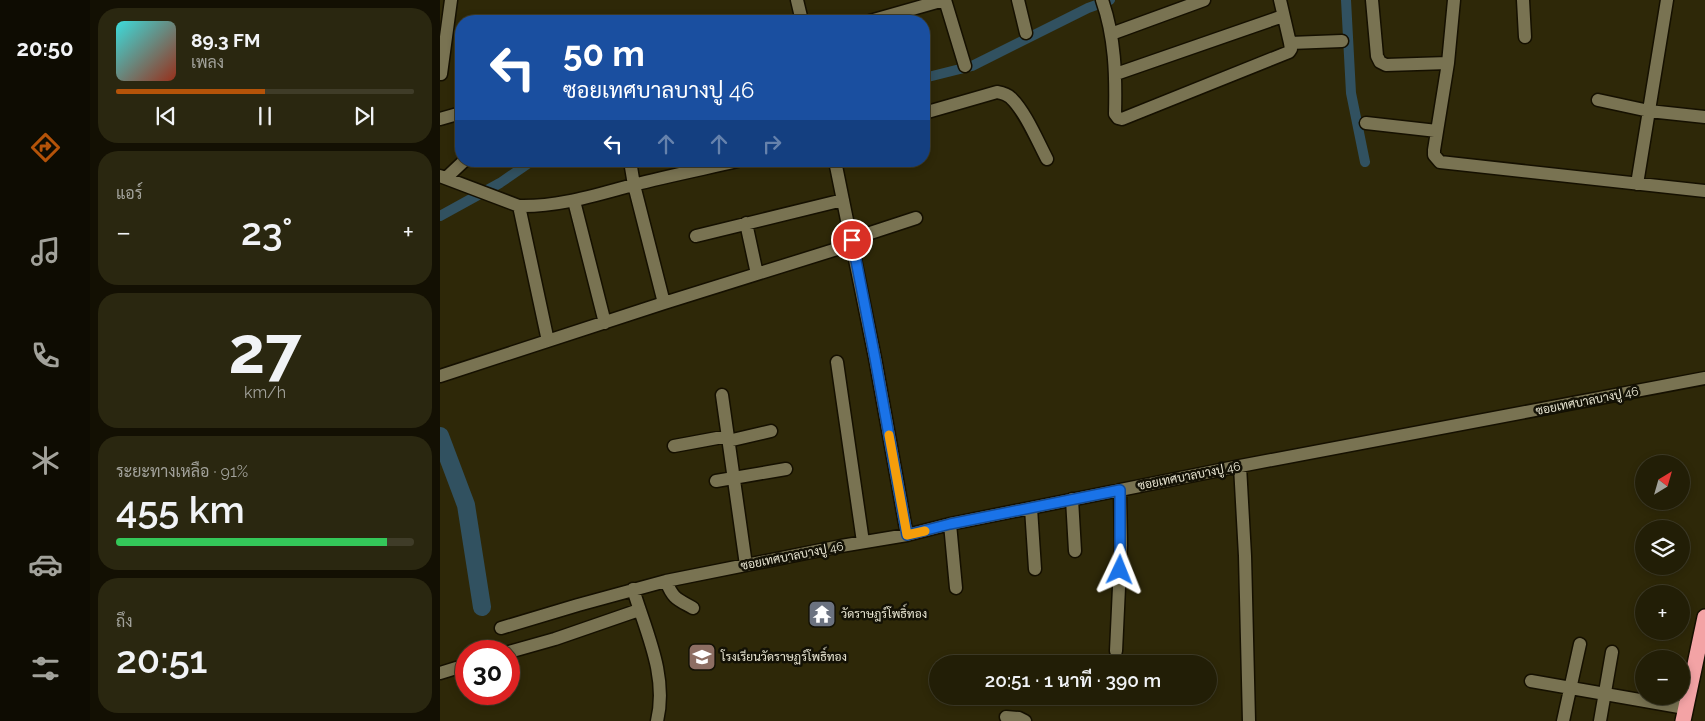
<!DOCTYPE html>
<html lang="th">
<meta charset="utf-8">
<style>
body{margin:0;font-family:Raleway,Sarabun,sans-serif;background:#2a2710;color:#f1f3f6;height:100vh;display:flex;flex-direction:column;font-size:19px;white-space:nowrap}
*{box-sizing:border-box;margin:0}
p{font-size:16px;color:#a2a29b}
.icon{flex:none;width:28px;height:28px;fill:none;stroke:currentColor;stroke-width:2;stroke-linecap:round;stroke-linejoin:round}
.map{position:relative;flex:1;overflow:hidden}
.side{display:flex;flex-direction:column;gap:8px;padding:8px;background:#131003;width:350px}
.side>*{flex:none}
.banner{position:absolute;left:15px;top:15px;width:475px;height:152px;border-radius:20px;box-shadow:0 2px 8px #0003,0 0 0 1px #3f3c28;background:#1a4fa0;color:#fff;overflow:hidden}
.needle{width:32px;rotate:37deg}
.buttons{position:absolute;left:1195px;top:455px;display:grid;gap:10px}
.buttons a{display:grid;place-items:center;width:55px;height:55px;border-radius:50%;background:#221e06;box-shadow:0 2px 8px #0003,0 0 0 1px #3f3c28;font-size:25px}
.speed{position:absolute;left:15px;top:640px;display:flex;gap:10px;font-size:25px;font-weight:700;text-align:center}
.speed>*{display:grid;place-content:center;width:65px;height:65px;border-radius:50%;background:#221e06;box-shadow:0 2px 8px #0003,0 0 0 1px #3f3c28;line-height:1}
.speed .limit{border:8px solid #d22;background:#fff;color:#111}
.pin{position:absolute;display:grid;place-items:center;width:42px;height:42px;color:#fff;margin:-21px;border:2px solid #fff;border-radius:50%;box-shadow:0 1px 5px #0007}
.me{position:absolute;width:55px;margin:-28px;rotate:2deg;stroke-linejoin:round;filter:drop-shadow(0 0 4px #0008)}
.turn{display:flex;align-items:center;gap:18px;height:105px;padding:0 25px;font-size:22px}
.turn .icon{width:65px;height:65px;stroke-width:2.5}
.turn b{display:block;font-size:35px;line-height:42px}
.lanes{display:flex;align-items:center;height:48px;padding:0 25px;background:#0003;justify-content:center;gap:25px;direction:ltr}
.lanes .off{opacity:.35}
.big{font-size:38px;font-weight:600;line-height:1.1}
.side .tile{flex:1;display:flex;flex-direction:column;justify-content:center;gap:8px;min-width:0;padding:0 18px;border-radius:20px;background:#2a2710}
.side .dial{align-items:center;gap:0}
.dial b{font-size:65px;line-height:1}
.song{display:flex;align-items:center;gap:15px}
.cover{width:60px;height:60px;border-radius:8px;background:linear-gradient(135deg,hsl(180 70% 55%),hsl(10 70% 35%))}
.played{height:5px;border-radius:2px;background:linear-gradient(90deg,#b45309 50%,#3f3c28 50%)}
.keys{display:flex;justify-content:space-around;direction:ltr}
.heat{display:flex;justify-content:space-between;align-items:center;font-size:28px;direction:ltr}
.charge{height:8px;border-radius:4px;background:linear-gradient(90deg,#34c759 91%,#3f3c28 0)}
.trip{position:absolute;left:489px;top:655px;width:288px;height:50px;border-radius:25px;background:#221e06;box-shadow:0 2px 8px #0003,0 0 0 1px #3f3c28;font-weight:600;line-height:50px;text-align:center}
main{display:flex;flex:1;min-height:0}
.tabs{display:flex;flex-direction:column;width:90px;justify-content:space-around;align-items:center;background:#0e0c02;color:#a2a29b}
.tabs .icon{width:35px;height:35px}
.tabs .current{color:#b45309}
.tabs b{font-size:22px;color:#f1f3f6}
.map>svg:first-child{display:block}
</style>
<main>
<nav class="tabs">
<b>20:50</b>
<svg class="icon current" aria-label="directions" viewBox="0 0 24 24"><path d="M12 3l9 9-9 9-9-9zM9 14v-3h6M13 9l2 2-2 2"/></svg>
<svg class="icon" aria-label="music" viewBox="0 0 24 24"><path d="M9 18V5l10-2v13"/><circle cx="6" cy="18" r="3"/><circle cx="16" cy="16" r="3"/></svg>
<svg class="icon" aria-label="phone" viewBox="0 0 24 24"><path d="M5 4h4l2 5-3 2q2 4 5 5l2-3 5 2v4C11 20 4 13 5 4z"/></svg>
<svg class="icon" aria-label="climate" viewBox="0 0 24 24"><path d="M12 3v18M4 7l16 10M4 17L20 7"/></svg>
<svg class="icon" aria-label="car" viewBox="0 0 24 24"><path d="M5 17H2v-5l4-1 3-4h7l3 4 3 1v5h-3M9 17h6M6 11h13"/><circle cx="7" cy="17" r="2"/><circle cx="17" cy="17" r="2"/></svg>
<svg class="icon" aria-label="filters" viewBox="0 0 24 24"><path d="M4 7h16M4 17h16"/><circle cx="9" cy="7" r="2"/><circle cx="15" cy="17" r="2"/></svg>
</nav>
<section class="side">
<div class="tile">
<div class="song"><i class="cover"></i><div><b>89.3 FM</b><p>เพลง</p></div></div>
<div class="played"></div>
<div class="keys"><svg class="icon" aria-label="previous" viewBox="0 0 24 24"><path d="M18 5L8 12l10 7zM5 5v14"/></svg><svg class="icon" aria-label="pause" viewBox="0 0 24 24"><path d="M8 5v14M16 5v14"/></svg><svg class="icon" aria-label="next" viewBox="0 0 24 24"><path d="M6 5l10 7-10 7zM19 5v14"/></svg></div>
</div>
<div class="tile"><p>แอร์</p>
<div class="heat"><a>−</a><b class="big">23°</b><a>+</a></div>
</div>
<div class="tile dial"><b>27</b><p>km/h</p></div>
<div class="tile"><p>ระยะทางเหลือ · 91%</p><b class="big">455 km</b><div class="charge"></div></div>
<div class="tile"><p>ถึง</p><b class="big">20:51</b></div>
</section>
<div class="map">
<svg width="1265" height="721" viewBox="0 0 1265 721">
<rect width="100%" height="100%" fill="#2e2808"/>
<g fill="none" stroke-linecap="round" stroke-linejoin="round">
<!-- canal -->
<path stroke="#315160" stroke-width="10" d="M906,0L911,93L925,162
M484,78L532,66L648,8L670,0
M0,216L60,183L92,161"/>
<!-- river -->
<path stroke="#315160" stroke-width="18" d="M0,436L26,505L42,607"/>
<defs>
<path id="minor" d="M357,0L362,21
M505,0L525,66
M578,0L586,33
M662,0C675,37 676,75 675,114L678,118L682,119L849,52L851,49L850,43L840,0
M932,0L937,56L940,62L946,65L1008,63L994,150V155L1000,162L1265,191
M1083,0L1085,37
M430,21L504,0
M671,34L764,0
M850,43L902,41
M1008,63L1014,0
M1,74L11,0
M676,74L843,16
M1158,100L1209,111L1265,117
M484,113L557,92C563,93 567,94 571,98C585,111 598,142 607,159
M0,119L21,113
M926,123L997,131
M190,161L194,185L224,303
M395,161L435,358L467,535
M0,176L79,206C119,207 155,195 193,185C228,176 263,169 298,161
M6,178L24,161
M1197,184L1227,0
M134,201L165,323
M79,206L108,341
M306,223L317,274
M256,236L403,200
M412,239L476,218
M397,362L423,542
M0,376L224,303L413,244
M282,395L306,565
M288,441L331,431
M234,446L288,436
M800,466L805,556L809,721
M276,481L346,469
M632,499L635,551
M591,508L595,569
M510,524L516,588
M226,581C233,599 237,599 253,608
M193,589C206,632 228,676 217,721
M61,628L138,605L226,581L401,546L467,535L510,524L800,466L1265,378
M676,651L681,545L680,490
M69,652L115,639L199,610
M0,673L26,665
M1091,681L1245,708
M566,717L579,718L585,721
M1123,721L1140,644
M1160,721L1172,652"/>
<path id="highway" d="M1243,721L1265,617"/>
</defs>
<!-- minor casing -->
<use href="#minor" stroke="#151000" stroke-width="15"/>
<!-- highway casing -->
<use href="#highway" stroke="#151000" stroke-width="18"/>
<!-- minor -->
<use href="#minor" stroke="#797352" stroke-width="12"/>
<!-- highway -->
<use href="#highway" stroke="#f3a3a5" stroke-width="15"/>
</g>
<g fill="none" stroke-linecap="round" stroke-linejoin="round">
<defs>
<path id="route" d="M412,240L435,358L467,535L510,524L680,490V570"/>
</defs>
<!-- route casing -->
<use href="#route" stroke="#114b97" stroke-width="12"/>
<!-- route -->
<use href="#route" stroke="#1a73e8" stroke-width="9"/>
<!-- slow -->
<path stroke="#f59e0b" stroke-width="9" d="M449,435L467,535L485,531"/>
</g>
<!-- icons -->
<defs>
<symbol id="temple-square" viewBox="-11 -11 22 22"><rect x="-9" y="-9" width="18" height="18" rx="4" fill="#6b7280" stroke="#131105"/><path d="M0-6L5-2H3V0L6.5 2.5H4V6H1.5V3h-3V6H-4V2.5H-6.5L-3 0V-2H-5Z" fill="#fff"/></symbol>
<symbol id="school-square" viewBox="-11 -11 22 22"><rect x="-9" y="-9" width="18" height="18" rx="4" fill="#8d6e63" stroke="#131105"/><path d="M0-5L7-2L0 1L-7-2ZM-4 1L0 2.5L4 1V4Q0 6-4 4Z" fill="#fff"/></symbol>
</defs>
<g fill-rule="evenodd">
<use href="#temple-square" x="366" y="598" width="32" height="32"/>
<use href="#school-square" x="246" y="641" width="32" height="32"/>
</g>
<g text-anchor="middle" stroke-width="5" stroke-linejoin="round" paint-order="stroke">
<!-- street labels -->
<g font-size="12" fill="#eae7d4" stroke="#131105">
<text transform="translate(1147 401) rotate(-11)" y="4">ซอยเทศบาลบางปู 46</text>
<text transform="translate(749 476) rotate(-11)" y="4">ซอยเทศบาลบางปู 46</text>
<text transform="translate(352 556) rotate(-11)" y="4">ซอยเทศบาลบางปู 46</text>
</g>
<!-- poi labels -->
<g font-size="12" fill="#eae7d4" stroke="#131105" text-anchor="start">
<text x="401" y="618">วัดราษฎร์โพธิ์ทอง</text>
<text x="281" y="661">โรงเรียนวัดราษฏร์โพธิ์ทอง</text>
</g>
</g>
</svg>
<div class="buttons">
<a><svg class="needle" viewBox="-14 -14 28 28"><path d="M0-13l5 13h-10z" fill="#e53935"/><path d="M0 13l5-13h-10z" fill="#a2a29b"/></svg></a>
<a><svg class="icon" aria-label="layers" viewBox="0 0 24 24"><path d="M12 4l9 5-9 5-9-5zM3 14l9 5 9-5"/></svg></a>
<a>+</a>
<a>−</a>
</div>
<div class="speed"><div class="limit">30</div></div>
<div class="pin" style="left:412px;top:240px;background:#d93025"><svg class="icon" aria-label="arrive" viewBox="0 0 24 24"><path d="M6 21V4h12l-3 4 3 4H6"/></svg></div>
<svg class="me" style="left:680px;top:570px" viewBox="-20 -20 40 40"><path d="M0-17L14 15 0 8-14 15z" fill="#1a73e8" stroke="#fff" stroke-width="4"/></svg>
<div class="trip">20:51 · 1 นาที · 390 m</div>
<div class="banner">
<div class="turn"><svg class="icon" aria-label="left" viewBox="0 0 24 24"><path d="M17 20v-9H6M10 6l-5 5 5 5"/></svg><div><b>50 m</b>ซอยเทศบาลบางปู 46</div></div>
<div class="lanes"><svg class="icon" aria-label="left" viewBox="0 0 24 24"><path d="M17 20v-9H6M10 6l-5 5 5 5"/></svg><svg class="icon off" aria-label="ahead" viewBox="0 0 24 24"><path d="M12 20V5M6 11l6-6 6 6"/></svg><svg class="icon off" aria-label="ahead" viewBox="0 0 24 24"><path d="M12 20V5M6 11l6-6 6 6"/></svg><svg class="icon off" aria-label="right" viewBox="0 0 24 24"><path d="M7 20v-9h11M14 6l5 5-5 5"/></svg></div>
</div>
</div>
</main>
